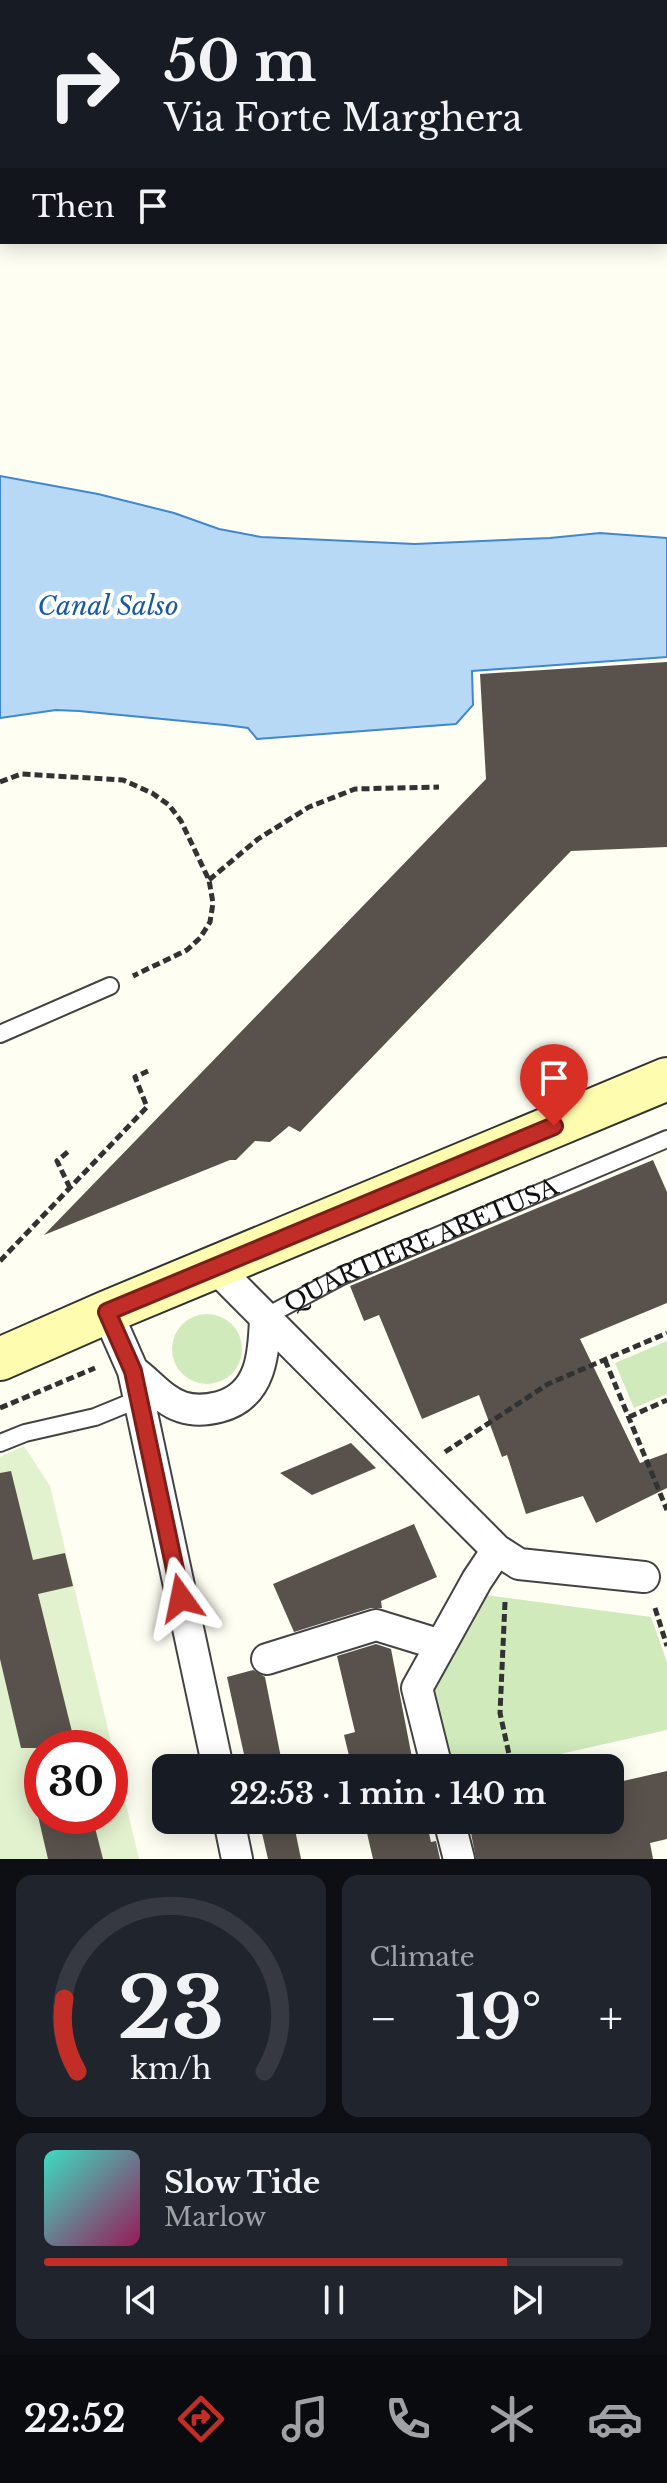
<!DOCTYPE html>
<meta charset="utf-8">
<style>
body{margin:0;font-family:"Libre Baskerville",serif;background:#20242c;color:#f1f3f6;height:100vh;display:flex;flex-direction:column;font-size:30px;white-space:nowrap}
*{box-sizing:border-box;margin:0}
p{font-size:26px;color:#9ea1a6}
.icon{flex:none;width:44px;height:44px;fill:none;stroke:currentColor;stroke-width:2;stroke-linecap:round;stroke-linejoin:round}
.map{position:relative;height:1859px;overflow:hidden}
.sheet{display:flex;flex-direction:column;gap:16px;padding:16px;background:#0d0f14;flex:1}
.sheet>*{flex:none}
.hud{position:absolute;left:0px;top:0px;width:668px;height:244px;box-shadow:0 4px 20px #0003;background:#171b24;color:#f1f3f6;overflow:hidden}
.speed{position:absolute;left:24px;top:1730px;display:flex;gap:16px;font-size:40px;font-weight:700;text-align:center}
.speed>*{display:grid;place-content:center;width:104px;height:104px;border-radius:50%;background:#171b24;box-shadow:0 4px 20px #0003;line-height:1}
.speed .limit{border:12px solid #d22;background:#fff;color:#111}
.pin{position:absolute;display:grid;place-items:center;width:68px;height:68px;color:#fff;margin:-82px -34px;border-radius:50% 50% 50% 0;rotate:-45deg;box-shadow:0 0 8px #0007}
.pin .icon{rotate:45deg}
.me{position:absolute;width:88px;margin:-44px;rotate:348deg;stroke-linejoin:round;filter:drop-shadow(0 0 6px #0008)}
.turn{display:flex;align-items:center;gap:28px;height:168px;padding:0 32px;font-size:36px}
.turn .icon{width:104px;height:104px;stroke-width:2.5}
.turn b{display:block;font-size:56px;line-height:68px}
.then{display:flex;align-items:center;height:76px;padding:0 32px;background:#0003;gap:16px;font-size:30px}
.big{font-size:60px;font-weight:700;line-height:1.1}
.sheet .widget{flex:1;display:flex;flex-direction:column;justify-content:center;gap:12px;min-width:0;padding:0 28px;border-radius:16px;background:#20242c}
.sheet .dial{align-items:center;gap:0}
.dial svg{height:208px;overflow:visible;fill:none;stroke:#363941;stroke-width:7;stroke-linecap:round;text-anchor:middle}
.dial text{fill:#f1f3f6;stroke:none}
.song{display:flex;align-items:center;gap:24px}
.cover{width:96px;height:96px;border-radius:12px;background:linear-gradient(135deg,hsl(170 70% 55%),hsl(330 70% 35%))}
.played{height:8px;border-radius:4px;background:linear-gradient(90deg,#c12e27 80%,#363941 80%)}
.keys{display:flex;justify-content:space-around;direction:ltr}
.heat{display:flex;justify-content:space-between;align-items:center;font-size:44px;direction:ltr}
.sheet .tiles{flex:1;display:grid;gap:16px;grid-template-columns:1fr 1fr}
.widget:last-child{grid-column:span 2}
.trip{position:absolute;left:152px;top:1754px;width:472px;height:80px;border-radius:16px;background:#171b24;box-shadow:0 4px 20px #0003;font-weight:700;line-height:80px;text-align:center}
.tab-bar{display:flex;height:128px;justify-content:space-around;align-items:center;background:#090b0e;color:#9ea1a6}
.tab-bar .icon{width:56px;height:56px}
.tab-bar .current{color:#c12e27}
.tab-bar b{font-size:36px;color:#f1f3f6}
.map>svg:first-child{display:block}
</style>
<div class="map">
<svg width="667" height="1859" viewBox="0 0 667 1859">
<rect width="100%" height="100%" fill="#fffef3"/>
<!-- green -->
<path fill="#d0eabc" d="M172 1349a35 35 0 1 1 70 0a35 35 0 1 1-70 0Z
M667,1341V1394L634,1408L615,1363Z
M478,1594L651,1617L667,1662V1730L498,1768H445L425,1692Z"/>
<!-- pitch -->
<path fill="#e2f1ce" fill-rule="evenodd" d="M24,1446L50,1486L139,1859H0V1457ZM42,1748H110V1816H42Z"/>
<!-- water -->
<path fill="#b8d9f6" stroke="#3f87ce" stroke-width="2" d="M0,476L98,494L174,513L219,529L261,537L415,544L550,538L600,533L667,538V657L472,671L473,705L456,724L257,739L248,728L225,725L79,711L56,710L0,718Z"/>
<!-- building -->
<path fill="#59524c" d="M667,662V847L571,851L300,1132L289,1126L270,1142L255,1141L236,1160H230L44,1235L486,779L480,674Z
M653,1160L667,1192V1303L580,1339L640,1463L667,1453V1488L596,1523L583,1496L526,1514L507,1455L502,1457L479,1395L422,1419L379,1315L364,1321L350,1286Z
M351,1443L376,1468L312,1495L280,1473Z
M11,1471L33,1560L65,1553L73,1586L38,1594L76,1748H21L0,1659V1473Z
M414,1524L437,1577L381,1601L382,1608H371L294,1632L273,1584Z
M376,1644L391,1649L414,1768H352L344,1735L355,1732L337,1656Z
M253,1670L265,1677L283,1768H247L227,1677Z
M667,1771V1839L650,1843L653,1859H476L471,1833L530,1820H610V1784Z
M38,1816H92L103,1859H48Z
M259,1820H293L301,1859H268Z
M364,1820H426L431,1842L436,1841L440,1859H373Z"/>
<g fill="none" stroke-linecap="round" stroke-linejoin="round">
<defs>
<g id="lane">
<path d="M596,0L597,2"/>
<path d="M525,2L529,0"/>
<path d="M666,123L667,125"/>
<path d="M0,1034L110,986"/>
<path id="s1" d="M265,1317L342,1276L667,1139"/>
<path d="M0,1443L25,1433L95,1417L139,1399"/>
</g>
<path id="street" d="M216,1268L497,1550L519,1564L644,1577
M107,1312L133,1371L218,1768
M133,1371C150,1383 163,1401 182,1407C194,1411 207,1410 219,1407C262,1396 264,1353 265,1317
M267,1659L376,1625L441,1645
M437,1768L417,1688L477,1580L497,1550
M229,1820L237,1859
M449,1820L459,1859"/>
<path id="secondary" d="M0,1359L107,1312L667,1079"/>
</defs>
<!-- lane casing -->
<use href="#lane" stroke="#434343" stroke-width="20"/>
<!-- street casing -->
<use href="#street" stroke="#434343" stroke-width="34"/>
<!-- secondary casing -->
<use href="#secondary" stroke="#323232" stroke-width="46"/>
<!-- path -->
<path stroke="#323232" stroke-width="5" stroke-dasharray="8 4" stroke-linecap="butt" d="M0,782L21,774L123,780L152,793L169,805L181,821L209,880L213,903L210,922L200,938L187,950L133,976
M209,880L258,839L309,807L355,789L439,787
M70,1188L57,1161L70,1150
M0,1261L147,1107L135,1077L148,1071
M605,1360L667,1510
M0,1408L95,1368
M629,1417L667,1400
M445,1452L548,1384L667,1333
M505,1602L500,1713L512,1768
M655,1608L667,1646"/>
<!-- lane -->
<use href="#lane" stroke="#fff" stroke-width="16"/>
<!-- street -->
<use href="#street" stroke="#fff" stroke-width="30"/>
<!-- secondary -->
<use href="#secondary" stroke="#fefdaf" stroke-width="42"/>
</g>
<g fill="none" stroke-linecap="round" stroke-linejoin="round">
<defs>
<path id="route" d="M181,1598L133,1371L107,1312L554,1126"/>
</defs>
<!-- route casing -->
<use href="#route" stroke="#7d1e19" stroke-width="20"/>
<!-- route -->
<use href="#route" stroke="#c12e27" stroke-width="14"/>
</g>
<g text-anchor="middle" stroke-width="8" stroke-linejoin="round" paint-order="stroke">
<!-- street labels -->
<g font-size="24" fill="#101010" stroke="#fff">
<text dy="8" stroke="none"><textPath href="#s1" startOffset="172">QUARTIERE ARETUSA</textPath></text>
</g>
<!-- water labels -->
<g font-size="26" font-style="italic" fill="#1859a3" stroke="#fff">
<text x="108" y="615">Canal Salso</text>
</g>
</g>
</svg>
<div class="speed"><div class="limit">30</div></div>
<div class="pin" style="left:554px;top:1126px;background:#d93025"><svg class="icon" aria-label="arrive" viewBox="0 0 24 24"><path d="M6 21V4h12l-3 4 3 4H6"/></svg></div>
<svg class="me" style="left:181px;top:1598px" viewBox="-20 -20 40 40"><path d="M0-17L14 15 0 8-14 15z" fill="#c12e27" stroke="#fff" stroke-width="4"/></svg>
<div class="trip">22:53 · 1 min · 140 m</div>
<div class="hud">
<div class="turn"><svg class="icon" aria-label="right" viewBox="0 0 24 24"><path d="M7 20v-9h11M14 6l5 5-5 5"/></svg><div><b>50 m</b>Via Forte Marghera</div></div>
<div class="then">Then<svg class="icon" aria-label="arrive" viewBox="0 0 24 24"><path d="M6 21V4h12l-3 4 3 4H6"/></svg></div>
</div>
</div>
<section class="sheet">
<div class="tiles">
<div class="widget dial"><svg viewBox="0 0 100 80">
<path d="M14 69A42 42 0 1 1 86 69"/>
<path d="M14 69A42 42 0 0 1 9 41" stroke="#c12e27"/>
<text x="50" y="56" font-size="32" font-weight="700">23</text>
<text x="50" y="72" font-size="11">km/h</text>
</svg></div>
<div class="widget"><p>Climate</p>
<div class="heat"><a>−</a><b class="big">19°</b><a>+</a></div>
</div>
<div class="widget">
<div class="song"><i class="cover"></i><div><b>Slow Tide</b><p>Marlow</p></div></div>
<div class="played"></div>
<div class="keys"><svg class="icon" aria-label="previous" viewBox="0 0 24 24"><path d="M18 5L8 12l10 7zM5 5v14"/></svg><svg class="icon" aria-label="pause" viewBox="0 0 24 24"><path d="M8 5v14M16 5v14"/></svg><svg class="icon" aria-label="next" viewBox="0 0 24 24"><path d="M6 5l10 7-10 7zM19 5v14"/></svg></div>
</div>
</div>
</section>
<nav class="tab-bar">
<b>22:52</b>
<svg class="icon current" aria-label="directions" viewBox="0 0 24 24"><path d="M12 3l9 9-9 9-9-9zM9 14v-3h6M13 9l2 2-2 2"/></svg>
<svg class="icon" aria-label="music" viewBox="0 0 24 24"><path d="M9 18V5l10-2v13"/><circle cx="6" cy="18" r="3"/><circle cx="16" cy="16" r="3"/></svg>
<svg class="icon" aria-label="phone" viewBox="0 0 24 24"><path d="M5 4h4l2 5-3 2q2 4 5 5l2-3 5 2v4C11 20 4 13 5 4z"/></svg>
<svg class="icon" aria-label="climate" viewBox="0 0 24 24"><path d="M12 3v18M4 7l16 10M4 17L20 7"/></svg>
<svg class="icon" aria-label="car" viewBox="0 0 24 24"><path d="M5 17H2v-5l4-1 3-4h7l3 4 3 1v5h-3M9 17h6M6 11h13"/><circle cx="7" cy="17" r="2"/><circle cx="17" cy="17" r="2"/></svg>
</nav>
